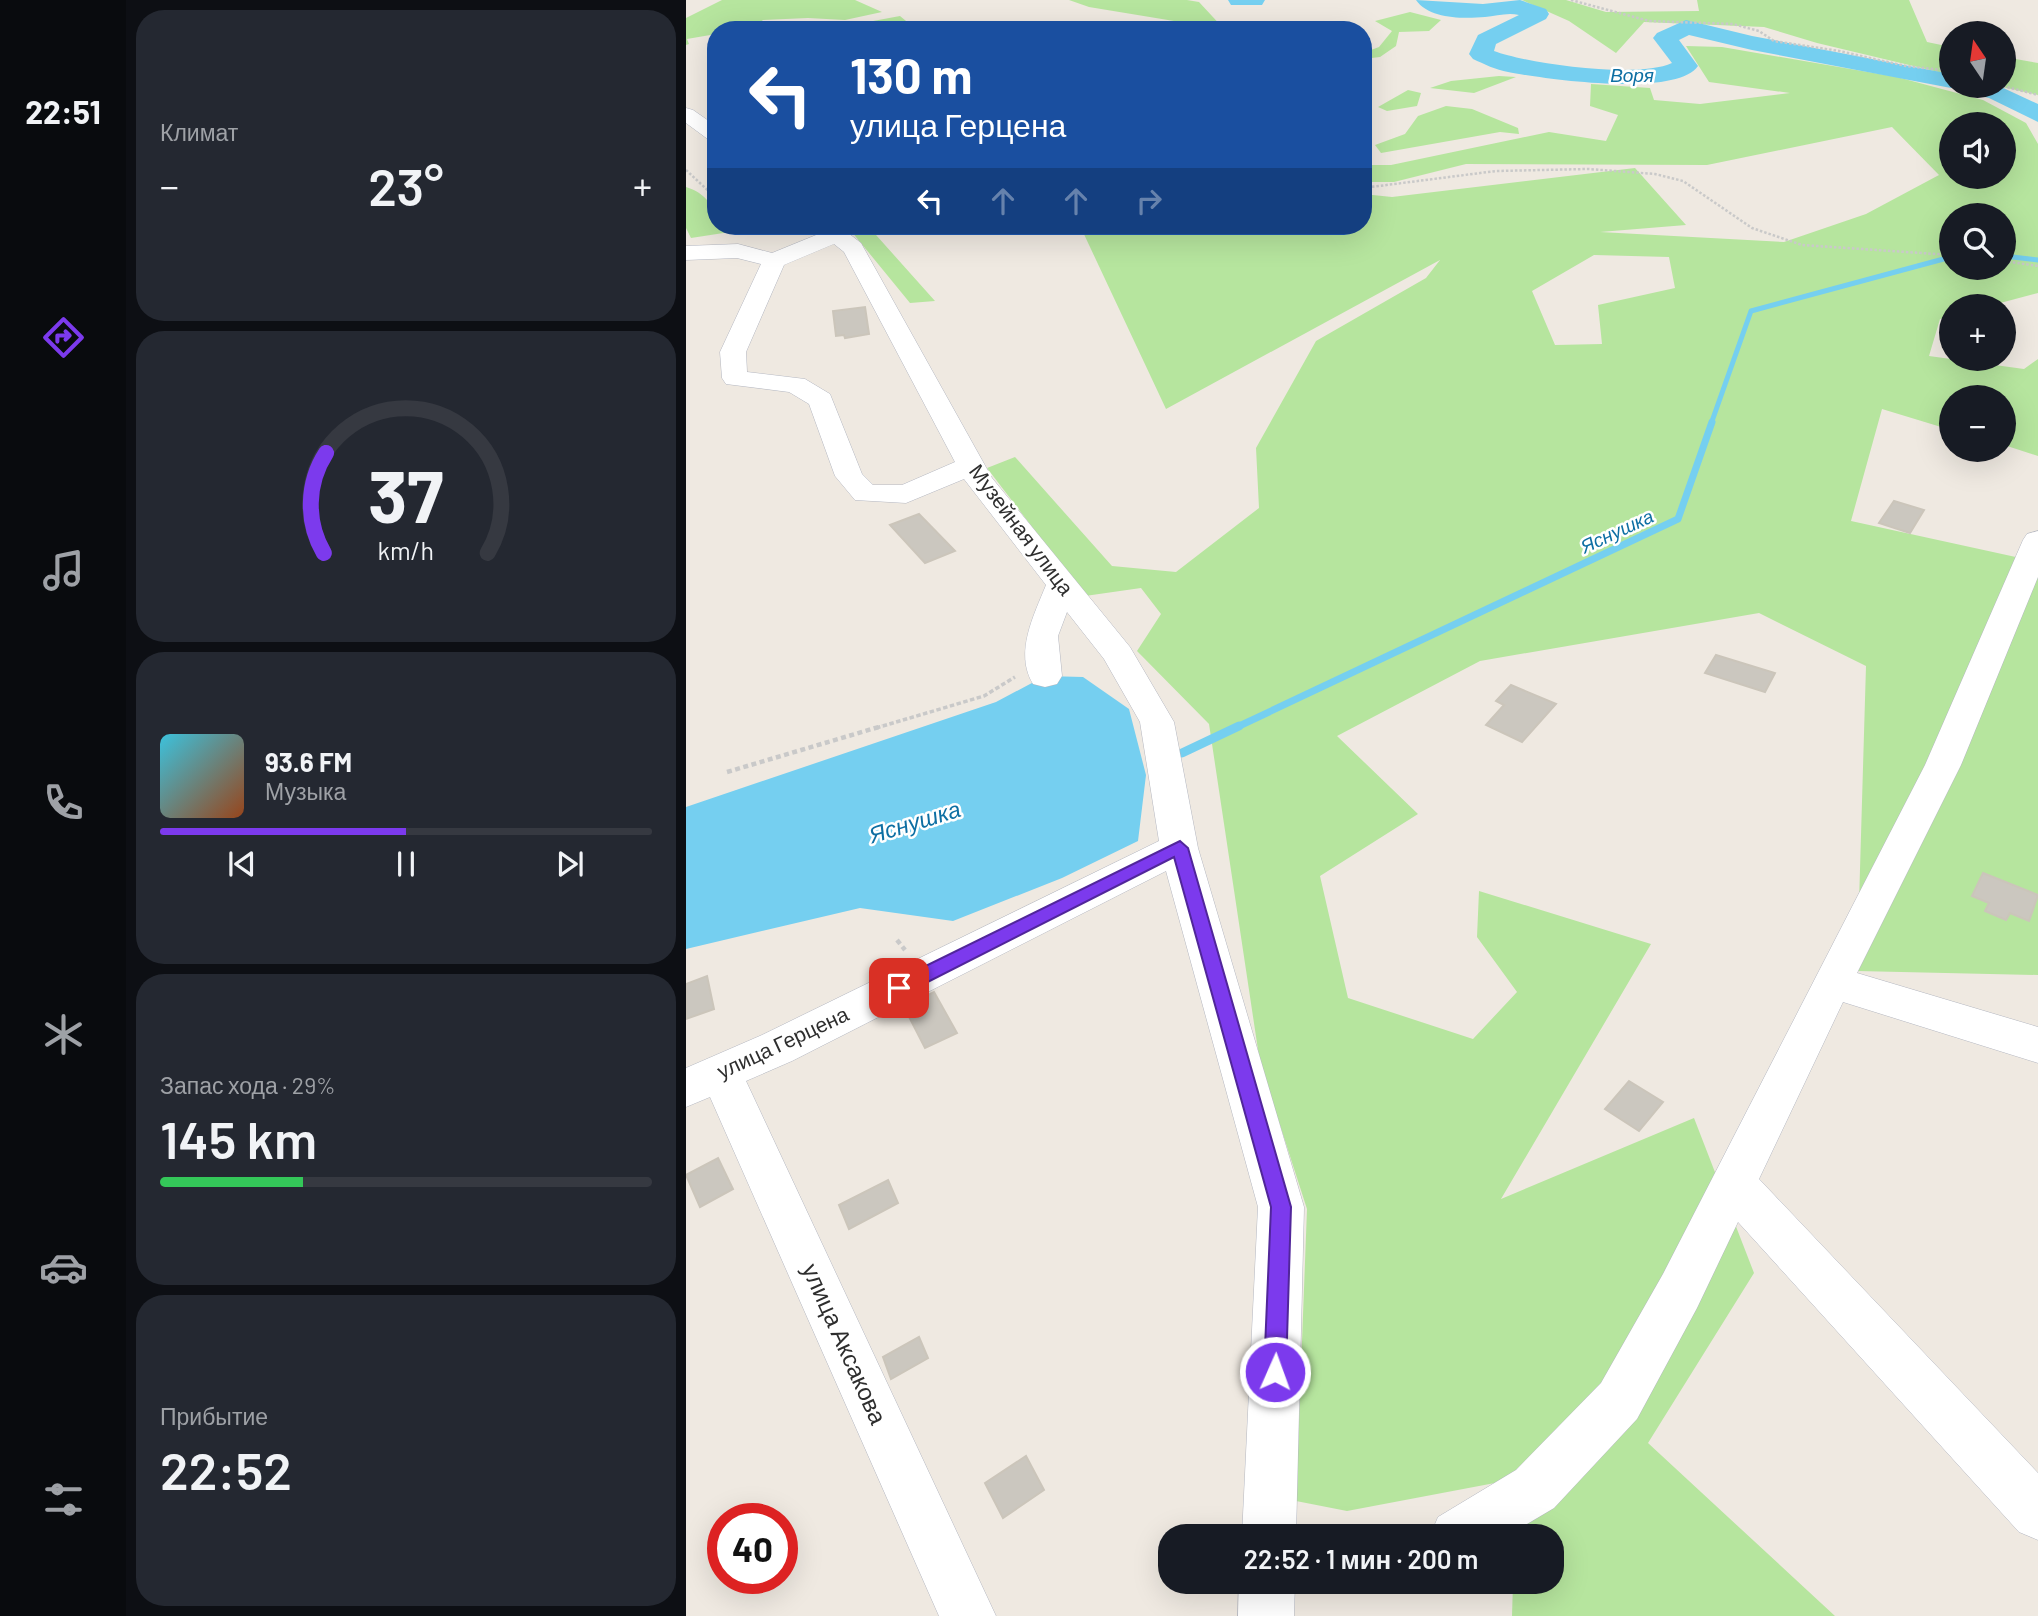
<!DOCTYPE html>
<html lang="ru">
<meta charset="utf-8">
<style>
body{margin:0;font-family:Barlow,sans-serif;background:#242831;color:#f1f3f6;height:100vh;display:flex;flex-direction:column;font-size:26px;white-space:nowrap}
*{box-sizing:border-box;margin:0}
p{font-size:23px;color:#9ea1a6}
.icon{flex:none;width:38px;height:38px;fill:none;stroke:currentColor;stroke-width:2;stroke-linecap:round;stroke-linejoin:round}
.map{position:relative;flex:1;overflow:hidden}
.panel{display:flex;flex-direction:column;gap:10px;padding:10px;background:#0d0f14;width:560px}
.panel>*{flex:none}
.hud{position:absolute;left:21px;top:21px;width:665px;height:214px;border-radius:28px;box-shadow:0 7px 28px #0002;background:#1a4fa0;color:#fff;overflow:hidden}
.needle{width:46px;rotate:347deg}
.fabs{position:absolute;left:1253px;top:21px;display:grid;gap:14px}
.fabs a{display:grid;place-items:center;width:77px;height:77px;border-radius:50%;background:#171b24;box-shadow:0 7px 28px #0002;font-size:35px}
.speed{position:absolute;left:21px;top:1503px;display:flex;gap:14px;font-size:35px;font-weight:700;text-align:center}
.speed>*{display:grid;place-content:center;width:91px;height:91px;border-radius:50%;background:#171b24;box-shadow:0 7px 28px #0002;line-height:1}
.speed .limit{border:10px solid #d22;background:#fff;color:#111}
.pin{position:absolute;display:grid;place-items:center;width:60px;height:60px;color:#fff;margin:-30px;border-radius:14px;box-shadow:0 4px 10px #0006}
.me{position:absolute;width:77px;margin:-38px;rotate:2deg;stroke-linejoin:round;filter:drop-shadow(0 0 5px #0008)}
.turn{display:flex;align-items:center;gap:24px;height:147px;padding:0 28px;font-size:32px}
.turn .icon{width:91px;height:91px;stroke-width:2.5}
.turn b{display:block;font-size:49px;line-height:60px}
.lanes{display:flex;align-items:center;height:66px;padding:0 28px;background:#0003;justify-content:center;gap:35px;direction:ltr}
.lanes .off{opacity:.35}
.big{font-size:52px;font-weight:600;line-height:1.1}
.panel .widget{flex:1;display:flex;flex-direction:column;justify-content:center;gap:10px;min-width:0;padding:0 24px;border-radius:28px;background:#242831}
.panel .dial{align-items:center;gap:0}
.dial svg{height:182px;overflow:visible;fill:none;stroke:#363941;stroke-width:7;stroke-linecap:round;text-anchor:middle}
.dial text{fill:#f1f3f6;stroke:none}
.song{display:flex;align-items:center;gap:21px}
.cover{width:84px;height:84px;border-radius:10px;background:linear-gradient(135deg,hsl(190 70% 55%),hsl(20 70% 35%))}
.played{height:7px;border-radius:4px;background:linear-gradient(90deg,#7c3aed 50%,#363941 50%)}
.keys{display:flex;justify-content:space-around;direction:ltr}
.heat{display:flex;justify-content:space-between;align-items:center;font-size:38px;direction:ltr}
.charge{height:10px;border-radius:5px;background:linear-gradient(90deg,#34c759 29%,#363941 0)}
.trip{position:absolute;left:472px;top:1524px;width:406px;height:70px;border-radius:28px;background:#171b24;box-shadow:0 7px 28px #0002;font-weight:600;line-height:70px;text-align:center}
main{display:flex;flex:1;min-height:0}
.dock{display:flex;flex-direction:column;width:126px;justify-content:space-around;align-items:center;background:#090b0e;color:#9ea1a6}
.dock .icon{width:49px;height:49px}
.dock .active{color:#7c3aed}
.dock b{font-size:32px;color:#f1f3f6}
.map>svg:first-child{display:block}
</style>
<main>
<nav class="dock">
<b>22:51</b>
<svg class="icon active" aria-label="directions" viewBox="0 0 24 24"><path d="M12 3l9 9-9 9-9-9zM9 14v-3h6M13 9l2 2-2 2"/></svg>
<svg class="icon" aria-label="music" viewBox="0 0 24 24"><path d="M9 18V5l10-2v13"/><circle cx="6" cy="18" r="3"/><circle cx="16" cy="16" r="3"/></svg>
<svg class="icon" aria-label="phone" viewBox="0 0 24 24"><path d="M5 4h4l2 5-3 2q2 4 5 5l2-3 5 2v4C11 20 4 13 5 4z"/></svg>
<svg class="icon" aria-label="climate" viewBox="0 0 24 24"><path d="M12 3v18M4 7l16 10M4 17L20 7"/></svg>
<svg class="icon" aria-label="car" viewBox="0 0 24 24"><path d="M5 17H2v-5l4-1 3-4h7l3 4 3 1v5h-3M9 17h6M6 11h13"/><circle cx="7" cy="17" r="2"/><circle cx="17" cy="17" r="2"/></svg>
<svg class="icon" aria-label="filters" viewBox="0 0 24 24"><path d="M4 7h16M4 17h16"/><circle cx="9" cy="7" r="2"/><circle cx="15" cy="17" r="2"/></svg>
</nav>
<section class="panel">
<div class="widget"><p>Климат</p>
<div class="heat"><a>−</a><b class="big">23°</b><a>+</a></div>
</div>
<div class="widget dial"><svg viewBox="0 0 100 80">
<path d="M14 69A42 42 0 1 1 86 69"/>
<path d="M14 69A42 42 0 0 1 15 25" stroke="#7c3aed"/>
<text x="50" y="56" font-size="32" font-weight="700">37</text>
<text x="50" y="72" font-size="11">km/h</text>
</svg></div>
<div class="widget">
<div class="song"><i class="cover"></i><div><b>93.6 FM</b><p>Музыка</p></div></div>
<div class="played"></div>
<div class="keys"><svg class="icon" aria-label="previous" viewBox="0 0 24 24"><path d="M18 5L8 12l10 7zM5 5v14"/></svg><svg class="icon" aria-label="pause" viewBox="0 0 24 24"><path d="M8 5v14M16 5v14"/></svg><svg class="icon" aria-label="next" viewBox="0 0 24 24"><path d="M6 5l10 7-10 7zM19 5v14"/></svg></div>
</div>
<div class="widget"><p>Запас хода · 29%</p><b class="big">145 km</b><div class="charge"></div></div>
<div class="widget"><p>Прибытие</p><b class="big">22:52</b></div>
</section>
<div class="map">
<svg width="1352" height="1616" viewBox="0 0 1352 1616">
<rect width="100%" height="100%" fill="#efe9e1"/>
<!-- green -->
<path fill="#b6e59e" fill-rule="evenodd" d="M36,0H169L196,12L159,20L122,18L77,20L67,28L30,30V34L1,39L3,44L0,45V18Z
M383,0H501L513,2L539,30H501L494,22L403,7Z
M836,0H880L920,12L1013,11L1011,0H1223L1241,42L1265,47V75L1131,43L1078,27L958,22L930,53L883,21Z
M724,12L755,20L743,31L713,32L710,46L694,57L677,59V53L693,47L706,31L689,21Z
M214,16L231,30H180L171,24Z
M1000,46L1036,47L1211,77L1297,100L1340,123L1352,144V293L1303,306H1265V316L1254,319L1243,356L1338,369L1352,359V456L1318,445V397H1265V430L1196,409L1165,521L1352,562V975L1171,971L1180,666L1073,613L794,661L651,736L732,814L634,876L662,998L787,1039L831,992L791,937L793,891L965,944L815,1199L1008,1118L1068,1273L962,1443L1149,1616H826L827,1582H866V1536H829L830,1479L661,1511L610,1501L621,1209L574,1063L523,724L451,651L475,614L455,588L399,596L301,468L329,457L426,566L490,572L573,508L570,448L630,341L740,278L754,260L480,409L396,230L410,226H677V194L706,197L949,168L1000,225L914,232L1098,242L1180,214L1253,175L1206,127L1021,165L780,164L708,182H677V165H705L863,132L920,141L932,115L904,106L905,84L964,88L968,100L1014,104L1104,93L1023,82ZM1265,124H1318V177H1265ZM1265,215H1318V268H1265ZM908,255L983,257L989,288L912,305L916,344L869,345L846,291Z
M1318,57L1352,63V95L1312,86H1318Z
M813,76L830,77L788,93L744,88L765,81Z
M722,90L735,93L731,106L701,111L692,107Z
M760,106L786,109L832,128L833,134L814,132L695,153L689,145L719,134L732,116Z
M0,187C19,193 30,206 30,226H39L44,232L5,238L0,228Z
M161,226H182L249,301L224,303Z"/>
<!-- water -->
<path fill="#75cff0" d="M359,676L397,677L443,709L460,775L452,841L376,878L267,921L174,908L0,949V807L310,702Z"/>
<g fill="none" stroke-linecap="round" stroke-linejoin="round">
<!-- stream-far2 -->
<path stroke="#75cff0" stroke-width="5" d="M1318,256L1352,260
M1025,424L1065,311L1265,257"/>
<!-- stream-far1 -->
<path stroke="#75cff0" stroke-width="7" d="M549,728L992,519L1026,422"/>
<!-- stream -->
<path stroke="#75cff0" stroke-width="9" d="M496,753L553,726"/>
<!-- river -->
<path fill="#75cff0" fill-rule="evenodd" d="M542,0H579L576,5H545Z
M730,0L797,4L834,0L860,9L863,14L860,19L810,44L808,51C843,64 952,79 986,63L967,38L971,33L1000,20L1066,36L1265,74V86H1313L1352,104V122L1303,98L1274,91L1271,87L1265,88L1066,50L1003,35L993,40L1012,66C990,98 858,79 822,72C810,70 798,64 787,59L783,54L792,35L833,15C822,12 810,16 799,17C777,19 743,19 730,0Z"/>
</g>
<!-- building -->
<path fill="#cbc7bf" stroke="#cbc5ba" stroke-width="2" d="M179,307L183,334L159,338L158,335L150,336L147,311Z
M1208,501L1238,510L1224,533L1193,523Z
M233,514L269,551L239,563L204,525Z
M1030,655L1089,673L1079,692L1019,673Z
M825,685L870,704L836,742L800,725L818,705L810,701Z
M1297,873L1352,895L1343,921L1324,913L1320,920L1299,911L1303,903L1286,896Z
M21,976L28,1009L0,1019V984Z
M248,992L271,1033L239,1048L218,1007Z
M943,1081L977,1102L953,1131L919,1109Z
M32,1158L47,1189L14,1207L0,1175Z
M202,1180L212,1203L163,1229L153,1205Z
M233,1337L242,1358L205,1379L197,1357Z
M340,1456L358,1490L317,1518L299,1483Z"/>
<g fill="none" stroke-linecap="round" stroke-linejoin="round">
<defs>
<path id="minor" d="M0,108L7,110L30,126V142L23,140L0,123Z
M129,226H153L175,243L306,478L444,647L488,722L512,848L618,1207L610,1536H556L572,1207L480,871L106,1061L60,1081L310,1616H253L24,1097L0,1107V1068L76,1035L473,841L454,722L418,659L381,612L372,636L376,676L371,684L359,687L347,684C328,653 348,615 360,585L278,479L220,503L169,500L149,476L123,404L103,392L40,384L36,378L34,352L75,264L51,258L0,260V246L52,244L86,253L135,233ZM148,244L158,252L269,462L216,485H187L176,474L144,394L119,379L61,372L60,352L98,265Z
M1352,531V577L1275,765L1171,973L1352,1027V1063L1157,1002L1073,1179L1352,1473V1540L1333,1532L1052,1222L1011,1308L951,1419L868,1508L821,1536H744L752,1517L830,1470L915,1383L977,1274L1239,765L1337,540L1341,534Z
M553,1582H609L608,1616H552Z"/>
</defs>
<!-- minor casing -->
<use href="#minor" stroke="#b4b7c1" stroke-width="1"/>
<!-- path-far2 -->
<path stroke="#c9c9c9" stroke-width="2.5" stroke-dasharray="2.5 2" stroke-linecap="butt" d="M885,0L963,21L1047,24L1073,31L1088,41L1153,51L1220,66L1265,71
M1317,86L1352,95
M0,170L30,198
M677,188L810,171L902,169L969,174L997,181L1066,228L1116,245L1265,255
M181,231L285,226
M1318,261L1352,266"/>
<!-- path-far1 -->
<path stroke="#c9c9c9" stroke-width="3.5" stroke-dasharray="4.5 2.5" stroke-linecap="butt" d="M190,728L298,696L329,677"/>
<!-- path -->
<path stroke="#c9c9c9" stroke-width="4.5" stroke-dasharray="5 3.5" stroke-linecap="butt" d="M41,772L196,726
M211,940L219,950"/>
<!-- minor -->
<use href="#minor" fill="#fff" fill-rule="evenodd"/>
</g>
<!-- route -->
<path fill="#7c3aed" stroke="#51269a" stroke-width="2" d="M494,841L502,848L605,1207L600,1372L597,1379L589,1383L581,1379L578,1372L585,1207L488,857L220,993L213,995L207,993L204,988L207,982Z"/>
<g text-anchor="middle" stroke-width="5" stroke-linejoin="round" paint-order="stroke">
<!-- far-water labels -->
<g font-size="19" font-style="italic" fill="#0d6fa3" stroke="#fff">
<text x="946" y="82">Воря</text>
<text transform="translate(931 531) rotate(-25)" y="7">Яснушка</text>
</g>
<!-- street labels -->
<g font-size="21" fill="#2e2e2e" stroke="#fff">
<text transform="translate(335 530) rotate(53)" y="7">Музейная улица</text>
<text transform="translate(97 1043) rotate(-25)" y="7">улица Герцена</text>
</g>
<!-- water labels -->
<g font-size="23" font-style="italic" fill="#0d6fa3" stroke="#fff">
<text transform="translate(229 822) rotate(-17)" y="8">Яснушка</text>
</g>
<!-- near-street labels -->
<g font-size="24" fill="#2e2e2e" stroke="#fff">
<text transform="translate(158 1344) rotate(66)" y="8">улица Аксакова</text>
</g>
</g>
</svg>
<div class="fabs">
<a><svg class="needle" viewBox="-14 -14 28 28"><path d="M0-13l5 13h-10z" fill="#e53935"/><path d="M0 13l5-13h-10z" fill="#9ea1a6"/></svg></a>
<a><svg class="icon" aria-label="sound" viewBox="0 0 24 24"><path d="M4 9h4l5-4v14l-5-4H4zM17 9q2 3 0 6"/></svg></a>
<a><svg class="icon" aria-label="search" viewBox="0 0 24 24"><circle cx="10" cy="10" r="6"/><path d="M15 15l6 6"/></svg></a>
<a>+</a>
<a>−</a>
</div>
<div class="speed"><div class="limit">40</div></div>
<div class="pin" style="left:213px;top:988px;background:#d93025"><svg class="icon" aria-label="arrive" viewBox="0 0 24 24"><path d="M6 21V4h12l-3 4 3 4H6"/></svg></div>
<svg class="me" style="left:589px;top:1372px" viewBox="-20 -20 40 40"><circle r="17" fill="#7c3aed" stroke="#fff" stroke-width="3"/><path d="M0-11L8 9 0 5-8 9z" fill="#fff"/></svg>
<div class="trip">22:52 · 1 мин · 200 m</div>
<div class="hud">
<div class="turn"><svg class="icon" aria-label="left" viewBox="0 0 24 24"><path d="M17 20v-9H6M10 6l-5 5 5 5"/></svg><div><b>130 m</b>улица Герцена</div></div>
<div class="lanes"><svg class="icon" aria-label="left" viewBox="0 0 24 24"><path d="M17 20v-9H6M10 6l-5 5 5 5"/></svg><svg class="icon off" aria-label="ahead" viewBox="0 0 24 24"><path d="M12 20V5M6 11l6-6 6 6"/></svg><svg class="icon off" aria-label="ahead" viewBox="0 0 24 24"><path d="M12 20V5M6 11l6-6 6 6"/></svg><svg class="icon off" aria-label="right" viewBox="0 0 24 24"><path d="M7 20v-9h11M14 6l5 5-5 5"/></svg></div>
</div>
</div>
</main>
